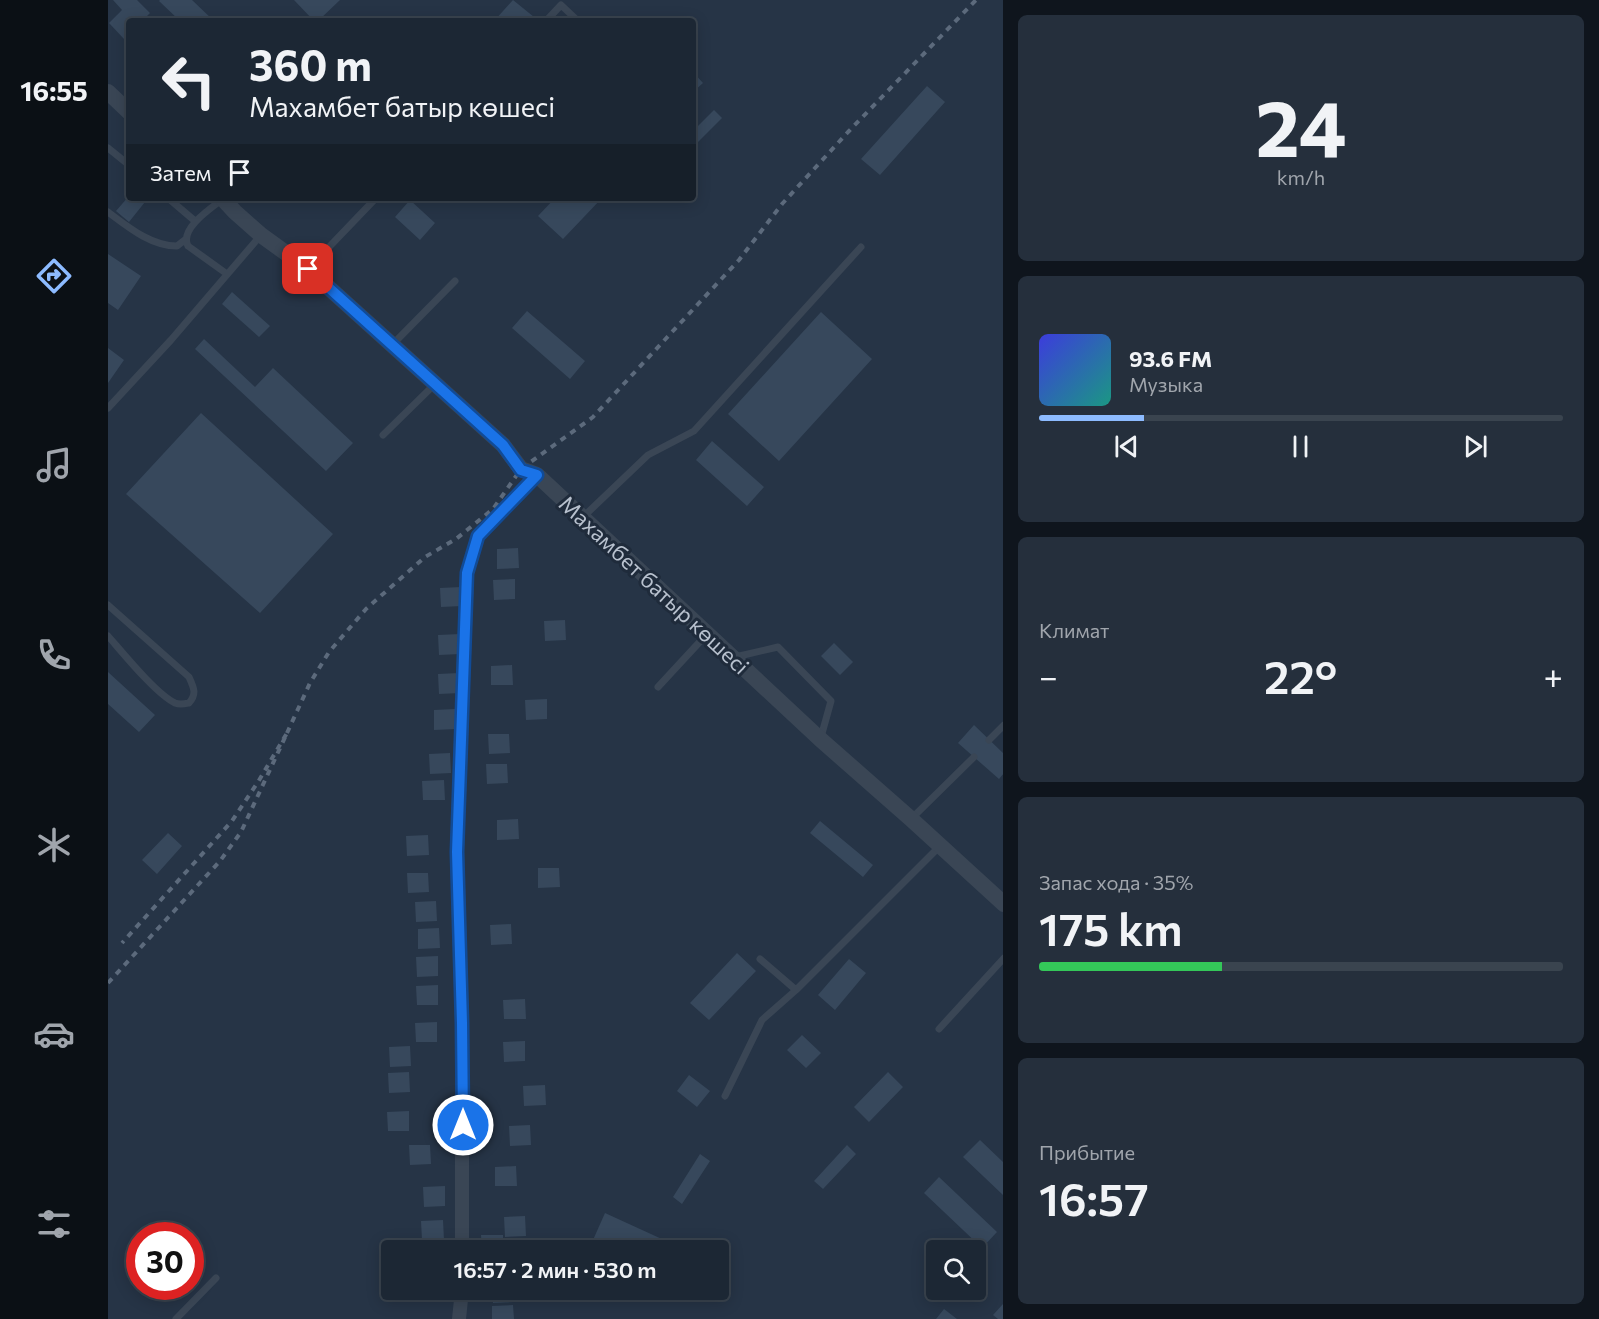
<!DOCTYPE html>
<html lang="ru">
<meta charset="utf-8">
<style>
body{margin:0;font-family:Commissioner,sans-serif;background:#252f3c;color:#f1f3f6;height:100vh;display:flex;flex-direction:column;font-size:22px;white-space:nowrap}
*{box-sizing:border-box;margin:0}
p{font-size:20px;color:#a0a5ac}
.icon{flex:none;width:33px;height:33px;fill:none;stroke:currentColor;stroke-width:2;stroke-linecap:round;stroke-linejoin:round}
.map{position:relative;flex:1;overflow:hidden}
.sheet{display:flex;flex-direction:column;gap:15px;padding:15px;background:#0f151d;width:596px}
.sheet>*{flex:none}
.hud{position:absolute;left:18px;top:18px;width:570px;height:183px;border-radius:6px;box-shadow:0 3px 15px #0003,0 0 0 2px #3a444f;background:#1c2734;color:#f1f3f6;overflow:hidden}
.buttons{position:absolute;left:818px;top:1240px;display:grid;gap:12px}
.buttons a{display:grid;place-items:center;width:60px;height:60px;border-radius:6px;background:#1c2734;box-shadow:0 3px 15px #0003,0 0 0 2px #3a444f;font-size:30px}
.speed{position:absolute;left:18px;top:1222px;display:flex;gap:12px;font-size:30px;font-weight:700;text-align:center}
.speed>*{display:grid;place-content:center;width:78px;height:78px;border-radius:50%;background:#1c2734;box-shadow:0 3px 15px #0003,0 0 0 2px #3a444f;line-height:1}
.speed .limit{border:9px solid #d22;background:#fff;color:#111}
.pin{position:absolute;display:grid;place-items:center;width:51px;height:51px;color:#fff;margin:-26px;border-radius:12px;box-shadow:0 3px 9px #0006}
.me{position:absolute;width:66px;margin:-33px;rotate:0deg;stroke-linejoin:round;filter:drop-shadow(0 0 4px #0008)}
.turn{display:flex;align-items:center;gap:21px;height:126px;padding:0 24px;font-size:27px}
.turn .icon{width:78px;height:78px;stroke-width:2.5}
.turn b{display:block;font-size:42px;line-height:51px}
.then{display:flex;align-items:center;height:57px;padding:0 24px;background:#0003;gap:12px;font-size:22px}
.big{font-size:45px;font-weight:600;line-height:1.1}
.sheet .card{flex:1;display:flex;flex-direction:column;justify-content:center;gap:9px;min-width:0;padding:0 21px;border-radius:9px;background:#252f3c}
.sheet .dial{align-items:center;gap:0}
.dial b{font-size:78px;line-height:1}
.song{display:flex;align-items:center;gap:18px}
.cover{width:72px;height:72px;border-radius:9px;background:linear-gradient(135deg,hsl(240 70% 55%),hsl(170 70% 35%))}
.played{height:6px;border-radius:3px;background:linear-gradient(90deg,#8dbbff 20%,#3a444f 20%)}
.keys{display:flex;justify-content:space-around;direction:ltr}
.heat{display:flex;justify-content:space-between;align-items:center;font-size:33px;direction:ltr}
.charge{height:9px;border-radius:4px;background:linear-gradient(90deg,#34c759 35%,#3a444f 0)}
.trip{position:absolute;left:273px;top:1240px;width:348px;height:60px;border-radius:6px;background:#1c2734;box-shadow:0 3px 15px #0003,0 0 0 2px #3a444f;font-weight:600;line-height:60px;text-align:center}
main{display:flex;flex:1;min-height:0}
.dock{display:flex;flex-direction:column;width:108px;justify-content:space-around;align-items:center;background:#0b1015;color:#a0a5ac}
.dock .icon{width:42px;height:42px}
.dock .on{color:#8dbbff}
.dock b{font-size:27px;color:#f1f3f6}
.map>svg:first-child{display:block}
</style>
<main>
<nav class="dock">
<b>16:55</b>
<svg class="icon on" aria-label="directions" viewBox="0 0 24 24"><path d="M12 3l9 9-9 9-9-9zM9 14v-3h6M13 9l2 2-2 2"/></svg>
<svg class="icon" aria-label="music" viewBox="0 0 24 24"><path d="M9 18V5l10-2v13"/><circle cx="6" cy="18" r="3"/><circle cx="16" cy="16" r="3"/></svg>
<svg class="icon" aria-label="phone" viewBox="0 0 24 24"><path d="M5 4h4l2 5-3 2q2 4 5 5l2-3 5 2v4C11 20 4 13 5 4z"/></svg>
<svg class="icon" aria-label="climate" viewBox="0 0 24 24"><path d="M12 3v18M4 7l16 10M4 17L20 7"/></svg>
<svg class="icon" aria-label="car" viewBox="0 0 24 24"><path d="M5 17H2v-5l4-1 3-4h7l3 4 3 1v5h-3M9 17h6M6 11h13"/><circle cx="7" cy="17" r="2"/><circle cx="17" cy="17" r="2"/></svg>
<svg class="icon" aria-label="filters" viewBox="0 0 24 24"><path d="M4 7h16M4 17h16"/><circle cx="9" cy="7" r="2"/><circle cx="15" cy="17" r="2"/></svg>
</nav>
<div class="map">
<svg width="896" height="1319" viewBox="0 0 896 1319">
<rect width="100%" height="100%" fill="#263446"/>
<!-- building -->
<path fill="#37485c" d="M5,0H29L42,13L34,21H21V34L16,39L1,23L14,10Z
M52,0H84L106,21H72L51,1Z
M186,0H232L210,21H206Z
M405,0L426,17L423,21H386Z
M585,72L595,83L585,92Z
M819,86L837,102L772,175L753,159Z
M606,110L614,118L585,147V131Z
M21,196V198H32L37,202L21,222L8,211Z
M447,198H494L455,239L430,216Z
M302,200L327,223L312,240L287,217Z
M0,254L33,276L10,310L0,303Z
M124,292L162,326L151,337L114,304Z
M419,311L477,361L462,379L404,328Z
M713,312L764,359L671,461L620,414Z
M96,339L147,387L165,368L245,443L218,471L87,349Z
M0,348L16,360L0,383Z
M93,413L225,534L152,613L18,494Z
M604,441L656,487L639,506L588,460Z
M410,548L411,568L389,569V549Z
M407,579V599L386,600L385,580Z
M353,587L354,606L333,607L332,588Z
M457,620L458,640L437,641L436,621Z
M352,634V654L331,655L330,635Z
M726,643L745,662L732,675L713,656Z
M404,665L405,685H383V666Z
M0,672L47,715L31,732L0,704Z
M351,673L352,693L331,694L330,674Z
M439,699V719L418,720L417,700Z
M347,709L348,729L326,730V710Z
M866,725L896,754V773L891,779L850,743Z
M380,734H401L402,753L381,754Z
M342,753L343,773L322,774L321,754Z
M378,764H399L400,783L379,784Z
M336,780L337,800H315L314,781Z
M410,819L411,839L389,840V820Z
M712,821L765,865L755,877L702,833Z
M60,833L74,846L49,874L34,860Z
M320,835L321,855L299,856L298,836Z
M430,868H451L452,887L430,888Z
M299,873H320L321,892L300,893Z
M328,901L329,921L308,922L307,902Z
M403,924L404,944L383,945L382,925Z
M331,928L332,948L310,949V929Z
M629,953L648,971L601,1020L582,1003Z
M330,956V976L309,977L308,957Z
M741,959L758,973L727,1010L710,995Z
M330,985V1005H309L308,986Z
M417,999L418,1019H396L395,1000Z
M329,1022V1042H308L307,1023Z
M694,1035L713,1053L698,1068L679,1050Z
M417,1041V1061L396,1062L395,1042Z
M302,1046L303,1066L282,1067L281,1047Z
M301,1072L302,1092L281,1093L280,1073Z
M780,1072L795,1087L761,1122L746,1107Z
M581,1075L602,1091L589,1107L569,1091Z
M437,1085L438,1105L416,1106L415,1086Z
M301,1111V1131H280L279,1112Z
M422,1125L423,1145L402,1146L401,1126Z
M872,1140L896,1163V1196L855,1157Z
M301,1145H322L323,1164L302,1165Z
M739,1145L748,1154L715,1189L706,1181Z
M592,1154L602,1161L574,1204L565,1197Z
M408,1166L409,1186H387V1167Z
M831,1177L889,1232L874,1248L816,1193Z
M337,1186V1206L316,1207L315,1187Z
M497,1213L580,1251H484L481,1249Z
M417,1216L418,1236L397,1237L396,1217Z
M335,1220L336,1240H314L313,1221Z
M373,1235H395V1251H374Z
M384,1290H405L406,1302L385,1303Z
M896,1303V1319H890L885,1315Z
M405,1305L406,1319H384V1306Z
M836,1309L849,1319H828Z"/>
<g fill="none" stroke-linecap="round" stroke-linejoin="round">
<!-- service -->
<path stroke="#3a4655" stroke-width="7" d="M438,21L453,5L470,21
M0,148L21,165
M60,198L87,221
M115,199C103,208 71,229 80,246L119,274
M0,212C20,227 43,246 69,246L78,239
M200,269L268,198
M284,345L347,281
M0,408L63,340L153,235
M275,435L327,384
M474,518L540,455L586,431L753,247
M0,605L81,677C86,688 89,694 81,703C76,704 72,705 67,703C48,694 15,653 0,636
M627,657L670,647L723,701L713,737
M550,687L599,634
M881,740L896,725
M803,819L866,757
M652,959L688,990
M831,1029L896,958
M617,1096L654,1020L688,990L832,846
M68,1319L108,1278"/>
<!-- minor -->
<path stroke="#3a4655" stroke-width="14" d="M354,1251V1023L349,851L359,573L370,536L429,475
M351,1319L354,1290"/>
<!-- tertiary -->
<path stroke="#3a4655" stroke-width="16" d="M0,92L21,112
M114,198L127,212L153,235L200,269L395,445L413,469L429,475L712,739L803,819L896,904"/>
<!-- rail -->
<path stroke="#5c6a7c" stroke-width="4" stroke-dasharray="6 6" stroke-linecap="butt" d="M179,733L202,683L221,652L258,609L317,557L348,539L385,509L413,469L485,417L631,260L674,204L740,132L868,0
M0,983L112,861L133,832L179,733L150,782L124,821L14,943"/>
</g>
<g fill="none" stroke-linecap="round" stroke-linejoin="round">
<defs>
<path id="route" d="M200,269L395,445L413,470L429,475L370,536L359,573L349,852L354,1023L355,1125"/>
</defs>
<!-- route casing -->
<use href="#route" stroke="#114b97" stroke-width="15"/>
<!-- route -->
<use href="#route" stroke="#1a73e8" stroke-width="10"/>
</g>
<g text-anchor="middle" stroke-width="6" stroke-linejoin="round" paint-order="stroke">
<!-- street labels -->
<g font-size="22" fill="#b8c1ce" stroke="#1f2b3b">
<text transform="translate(546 585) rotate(43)" y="8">Махамбет батыр көшесі</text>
</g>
</g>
</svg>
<div class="buttons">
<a><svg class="icon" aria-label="search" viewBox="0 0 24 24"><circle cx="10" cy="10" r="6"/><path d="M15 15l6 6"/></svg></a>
</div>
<div class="speed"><div class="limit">30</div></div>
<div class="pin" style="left:200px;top:269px;background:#d93025"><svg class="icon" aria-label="arrive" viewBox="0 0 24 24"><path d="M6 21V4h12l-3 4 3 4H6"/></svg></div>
<svg class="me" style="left:355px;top:1125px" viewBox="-20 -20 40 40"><circle r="17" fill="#1a73e8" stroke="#fff" stroke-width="3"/><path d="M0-11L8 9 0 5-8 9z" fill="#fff"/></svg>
<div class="trip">16:57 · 2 мин · 530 m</div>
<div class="hud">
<div class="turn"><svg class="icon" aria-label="left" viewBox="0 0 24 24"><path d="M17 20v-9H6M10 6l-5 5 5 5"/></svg><div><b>360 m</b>Махамбет батыр көшесі</div></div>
<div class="then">Затем<svg class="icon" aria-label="arrive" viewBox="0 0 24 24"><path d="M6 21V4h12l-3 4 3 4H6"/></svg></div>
</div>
</div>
<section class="sheet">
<div class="card dial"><b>24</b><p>km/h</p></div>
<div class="card">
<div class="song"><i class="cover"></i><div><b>93.6 FM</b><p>Музыка</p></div></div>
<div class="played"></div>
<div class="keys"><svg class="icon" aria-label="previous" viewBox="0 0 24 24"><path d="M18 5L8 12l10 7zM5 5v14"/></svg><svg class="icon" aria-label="pause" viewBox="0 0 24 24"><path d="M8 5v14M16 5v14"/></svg><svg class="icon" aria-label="next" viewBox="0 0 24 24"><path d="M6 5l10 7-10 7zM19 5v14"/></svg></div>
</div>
<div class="card"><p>Климат</p>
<div class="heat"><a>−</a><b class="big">22°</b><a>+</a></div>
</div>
<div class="card"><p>Запас хода · 35%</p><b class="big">175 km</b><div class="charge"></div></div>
<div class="card"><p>Прибытие</p><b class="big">16:57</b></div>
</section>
</main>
